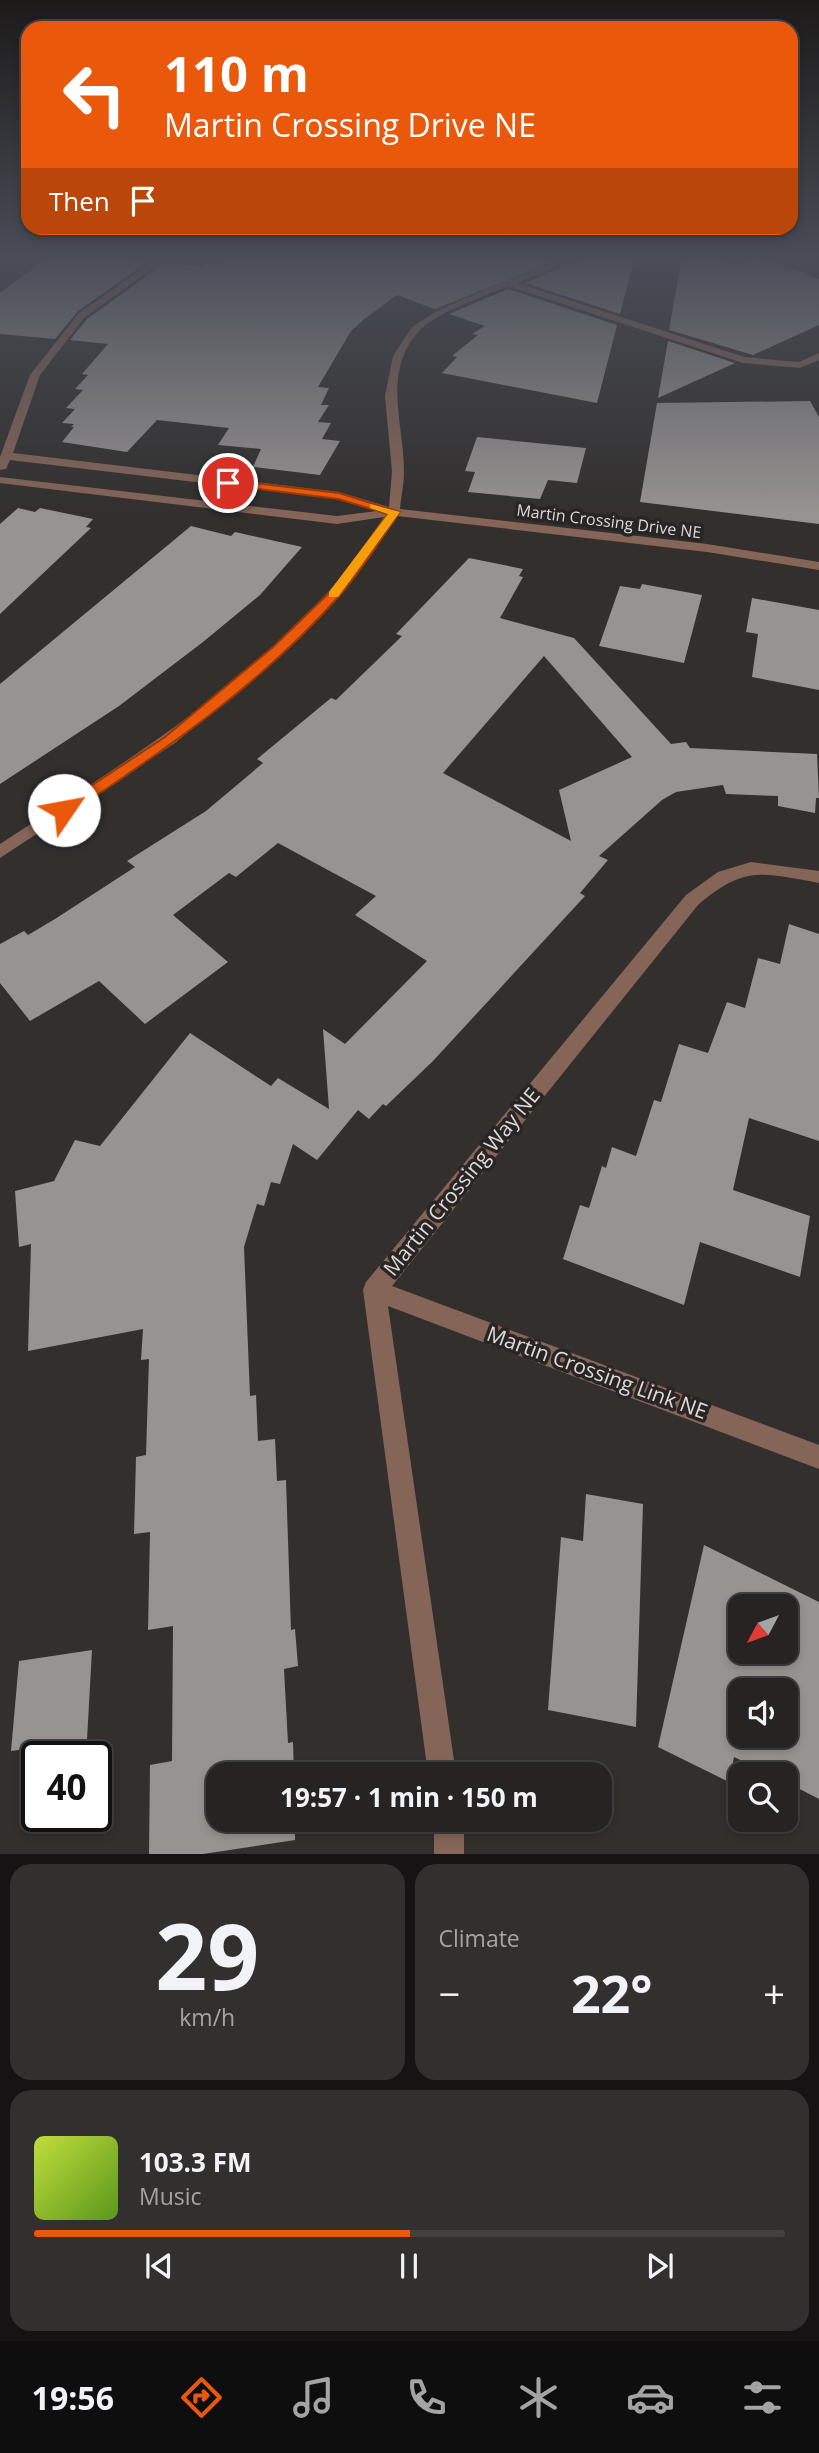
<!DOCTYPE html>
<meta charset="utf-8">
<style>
body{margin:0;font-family:"Open Sans",sans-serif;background:#322f2f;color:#f1f3f6;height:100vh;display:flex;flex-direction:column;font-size:26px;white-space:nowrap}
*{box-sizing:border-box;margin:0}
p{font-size:23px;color:#a4a4a5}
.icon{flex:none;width:38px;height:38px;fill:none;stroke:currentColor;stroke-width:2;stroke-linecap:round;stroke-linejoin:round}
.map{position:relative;height:1854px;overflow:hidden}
.sheet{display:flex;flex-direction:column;gap:10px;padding:10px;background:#151313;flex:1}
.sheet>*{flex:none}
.guide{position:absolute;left:21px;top:21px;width:777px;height:214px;border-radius:21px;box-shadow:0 4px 10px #0003,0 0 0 2px #424040;background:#ea580c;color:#fff;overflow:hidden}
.needle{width:46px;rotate:229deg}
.fabs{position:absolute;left:728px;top:1594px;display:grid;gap:14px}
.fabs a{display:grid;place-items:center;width:70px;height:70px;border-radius:14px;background:#262322;box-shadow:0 4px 10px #0003,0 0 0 2px #424040;font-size:35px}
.speed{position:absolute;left:21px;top:1741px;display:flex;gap:14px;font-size:35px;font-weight:700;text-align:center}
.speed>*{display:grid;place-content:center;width:91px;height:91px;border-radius:50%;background:#262322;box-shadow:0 4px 10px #0003,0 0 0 2px #424040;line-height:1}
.speed .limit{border:4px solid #111;border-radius:10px;background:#fff;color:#111}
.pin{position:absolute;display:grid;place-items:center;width:60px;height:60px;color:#fff;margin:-30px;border:4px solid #fff;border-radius:50%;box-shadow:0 2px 7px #0007}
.me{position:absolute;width:77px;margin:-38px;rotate:57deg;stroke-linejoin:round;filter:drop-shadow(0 0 5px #0008)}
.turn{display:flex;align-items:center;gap:24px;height:147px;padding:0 28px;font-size:32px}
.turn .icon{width:91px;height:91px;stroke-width:2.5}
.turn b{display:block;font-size:49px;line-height:60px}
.then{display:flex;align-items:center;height:66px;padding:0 28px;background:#0003;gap:14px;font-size:26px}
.big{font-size:52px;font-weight:700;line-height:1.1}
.sheet .tile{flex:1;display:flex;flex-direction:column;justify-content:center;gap:10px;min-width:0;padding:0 24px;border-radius:21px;background:#322f2f}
.sheet .dial{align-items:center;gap:0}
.dial b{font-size:91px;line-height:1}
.song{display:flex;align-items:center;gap:21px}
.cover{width:84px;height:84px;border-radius:10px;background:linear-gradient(135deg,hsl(70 70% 55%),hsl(90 70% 35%))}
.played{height:7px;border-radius:4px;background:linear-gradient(90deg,#ea580c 50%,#424040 50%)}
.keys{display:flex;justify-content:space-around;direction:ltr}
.heat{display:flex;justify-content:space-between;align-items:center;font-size:38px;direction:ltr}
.sheet .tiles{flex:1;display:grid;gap:10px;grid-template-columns:1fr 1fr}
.tile:last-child{grid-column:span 2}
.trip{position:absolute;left:206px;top:1762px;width:406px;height:70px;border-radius:21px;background:#262322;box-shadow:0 4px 10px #0003,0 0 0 2px #424040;font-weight:700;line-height:70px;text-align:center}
.dock{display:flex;height:112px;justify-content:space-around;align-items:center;background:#0f0e0e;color:#a4a4a5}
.dock .icon{width:49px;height:49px}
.dock .active{color:#ea580c}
.dock b{font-size:32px;color:#f1f3f6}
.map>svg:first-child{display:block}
</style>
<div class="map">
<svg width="819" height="1855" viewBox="0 0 819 1855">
<rect width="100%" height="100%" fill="#322f2d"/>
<!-- building -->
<path fill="#979391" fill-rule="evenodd" d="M50,256H96L149,261L78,311L55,339L0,334V293Z
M230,256H567L435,309L397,295L363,320L351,331L318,387L329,388L321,405H329L318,422L331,423L322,439L340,441L320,475L253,467L261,449L218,445L229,428L157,420L127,452L62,442L74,427H71L74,424L62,423L75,409L66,408L83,390L75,389L88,375L82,374L108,344L70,340L87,319L165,263L202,267L206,263L221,264Z
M589,256H635L620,314L525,283Z
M682,256H713L736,264L758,256L819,279V325L753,355L669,330Z
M508,289L617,325L597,403L442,373L457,357L452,356L478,335L472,334L485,326L449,314Z
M668,341L735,363L658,398Z
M810,401L819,417V524L640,502L657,403Z
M477,437L586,448L577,483L548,480L540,499L468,492L475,472L465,471Z
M18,508L35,512L40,508L93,519L86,527L91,528L0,614V524Z
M191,526L231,536L235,532L302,547L260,595L203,642L119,706L0,784V684Z
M469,558L523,569L519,576L523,577L500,618L574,638L671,744L686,742L690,748L817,754L819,798H816L815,813L778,806V796L726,794L723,785L676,792L662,800L599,856L608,860L580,893L585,896L433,1061L386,1106L383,1104L369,1119L358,1110L317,1160L293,1144L280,1184L271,1182L264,1206L257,1204L244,1247L250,1396L256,1395L258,1441L275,1439L277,1481L286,1480L291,1630L295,1629L298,1666L284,1669L288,1743L293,1742L294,1774H219V1820H295V1840L203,1854H149L150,1765L172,1761L173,1626L148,1630L150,1532L134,1534L136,1457L146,1455L149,1359L141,1360L143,1329L28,1351L31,1244L19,1247L15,1191L54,1181L75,1140L100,1146L190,1033L271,1086L278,1078L329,1109L323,1029L345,1044L427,961L355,915L376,896L278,843L236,877L229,873L173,915L228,962L145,1024L99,981L30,1021L0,983V944L24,931L28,935L55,919L135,867L127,861L206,811L263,763L257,759L331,698L336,700L402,636L396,634ZM544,656L632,757L559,790L571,841L443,773Z
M642,584L702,595L684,663L599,646L620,586L640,589Z
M752,598L819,610V690L752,677L758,634L746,632Z
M789,924L819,934V1141L749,1118L733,1190L810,1216L800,1277L700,1242L684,1305L563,1259L580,1205L589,1208L602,1166L606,1168L612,1147L636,1156L654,1100L661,1102L679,1044L708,1053L727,1002L745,1008L758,958L780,964Z
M586,1494L643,1504L636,1727L548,1710L561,1537L583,1541Z
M704,1545L819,1602V1799L786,1782V1774H770L734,1757L729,1782L658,1747ZM740,1606H786V1652H740ZM740,1690H786V1736H740Z
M92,1650L87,1740L11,1751L19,1661Z"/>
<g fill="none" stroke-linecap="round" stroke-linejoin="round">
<!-- minor -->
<path fill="#856558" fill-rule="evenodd" d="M161,256H170L85,317L40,375L13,453L339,492L389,507L392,471L385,396L393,356L412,327L437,311L505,281L574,256H586L517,283L744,357L799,362L819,353V360L800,368L743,363L508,286C483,297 436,312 418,332C382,373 404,424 404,472C404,484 401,497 400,509L707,544L819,562V570L707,552L397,516L341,595L283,653L175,743L0,858V844C116,768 237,694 330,590C350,568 367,541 384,517L337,524L0,483V477L337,516L377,511L338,499L10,460L6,469L0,470V457L30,375L79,313Z
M751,862L819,871V883C762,873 745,865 698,905L392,1286L819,1445V1469L388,1306L456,1774H428L363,1290L366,1282L686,895L718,872Z
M434,1820H464V1855H434Z"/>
</g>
<!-- sky -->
<linearGradient id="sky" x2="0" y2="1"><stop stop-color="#1c1a19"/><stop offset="0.5" stop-color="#494d57"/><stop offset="1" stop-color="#494d57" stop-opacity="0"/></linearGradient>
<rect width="819" height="516" fill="url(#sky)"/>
<!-- route -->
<path fill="#ea580c" stroke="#983908" stroke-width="2" d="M228,480L339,493L400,512C380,540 362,570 340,595C263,683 165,750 69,814H59V807L165,737L273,647L332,590L388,514L338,499L225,485V480Z"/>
<!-- slow -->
<path fill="#f59e0b" d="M370,504L400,512L338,597H329V592L388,514L370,508Z"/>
<g text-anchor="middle" stroke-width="7" stroke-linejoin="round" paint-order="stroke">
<!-- far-street labels -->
<g font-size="16" fill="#dddad9" stroke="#282524">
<text transform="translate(609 521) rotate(7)" y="6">Martin Crossing Drive NE</text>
</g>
<!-- near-street labels -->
<g font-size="21" fill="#dddad9" stroke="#282524">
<text transform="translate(462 1182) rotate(-51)" y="7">Martin Crossing Way NE</text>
<text transform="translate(597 1373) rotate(20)" y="7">Martin Crossing Link NE</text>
</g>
</g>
</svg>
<div class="fabs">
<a><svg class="needle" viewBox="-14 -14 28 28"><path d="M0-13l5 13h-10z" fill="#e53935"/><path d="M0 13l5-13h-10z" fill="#a4a4a5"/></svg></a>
<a><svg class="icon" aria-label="sound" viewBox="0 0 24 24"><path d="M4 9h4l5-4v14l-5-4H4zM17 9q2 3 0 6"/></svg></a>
<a><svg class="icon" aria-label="search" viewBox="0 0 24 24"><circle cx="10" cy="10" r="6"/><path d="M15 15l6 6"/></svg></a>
</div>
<div class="speed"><div class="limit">40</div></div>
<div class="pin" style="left:228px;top:483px;background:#d93025"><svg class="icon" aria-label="arrive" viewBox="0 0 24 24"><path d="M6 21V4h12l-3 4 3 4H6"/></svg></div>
<svg class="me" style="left:64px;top:810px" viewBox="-20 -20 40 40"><circle r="19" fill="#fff"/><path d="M0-13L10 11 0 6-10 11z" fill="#ea580c"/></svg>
<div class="trip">19:57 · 1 min · 150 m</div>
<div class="guide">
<div class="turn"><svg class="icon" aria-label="left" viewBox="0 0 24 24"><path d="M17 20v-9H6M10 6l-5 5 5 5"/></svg><div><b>110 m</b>Martin Crossing Drive NE</div></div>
<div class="then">Then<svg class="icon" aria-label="arrive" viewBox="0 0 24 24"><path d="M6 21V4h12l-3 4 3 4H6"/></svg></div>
</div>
</div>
<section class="sheet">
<div class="tiles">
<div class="tile dial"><b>29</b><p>km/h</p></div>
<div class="tile"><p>Climate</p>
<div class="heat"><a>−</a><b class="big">22°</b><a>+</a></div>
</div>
<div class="tile">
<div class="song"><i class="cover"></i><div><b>103.3 FM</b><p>Music</p></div></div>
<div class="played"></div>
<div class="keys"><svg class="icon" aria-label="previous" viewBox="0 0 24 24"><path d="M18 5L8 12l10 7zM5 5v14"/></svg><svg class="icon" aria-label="pause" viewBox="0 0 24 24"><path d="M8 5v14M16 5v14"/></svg><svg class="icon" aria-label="next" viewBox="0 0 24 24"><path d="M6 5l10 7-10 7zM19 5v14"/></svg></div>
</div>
</div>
</section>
<nav class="dock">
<b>19:56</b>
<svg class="icon active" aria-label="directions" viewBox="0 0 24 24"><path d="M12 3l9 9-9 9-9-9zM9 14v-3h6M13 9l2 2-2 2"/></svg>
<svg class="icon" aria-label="music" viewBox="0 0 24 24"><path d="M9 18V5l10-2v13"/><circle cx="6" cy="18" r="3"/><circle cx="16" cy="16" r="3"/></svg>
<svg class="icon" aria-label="phone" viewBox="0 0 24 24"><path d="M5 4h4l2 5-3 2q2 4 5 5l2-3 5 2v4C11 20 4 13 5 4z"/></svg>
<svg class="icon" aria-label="climate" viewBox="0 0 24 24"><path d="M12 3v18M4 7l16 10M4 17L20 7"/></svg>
<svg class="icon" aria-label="car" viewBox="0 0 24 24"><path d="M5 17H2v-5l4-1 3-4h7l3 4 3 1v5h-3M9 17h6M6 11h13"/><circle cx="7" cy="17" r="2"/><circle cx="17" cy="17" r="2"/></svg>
<svg class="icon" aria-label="filters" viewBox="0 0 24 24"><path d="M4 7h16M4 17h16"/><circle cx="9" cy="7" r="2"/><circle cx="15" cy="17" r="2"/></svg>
</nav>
